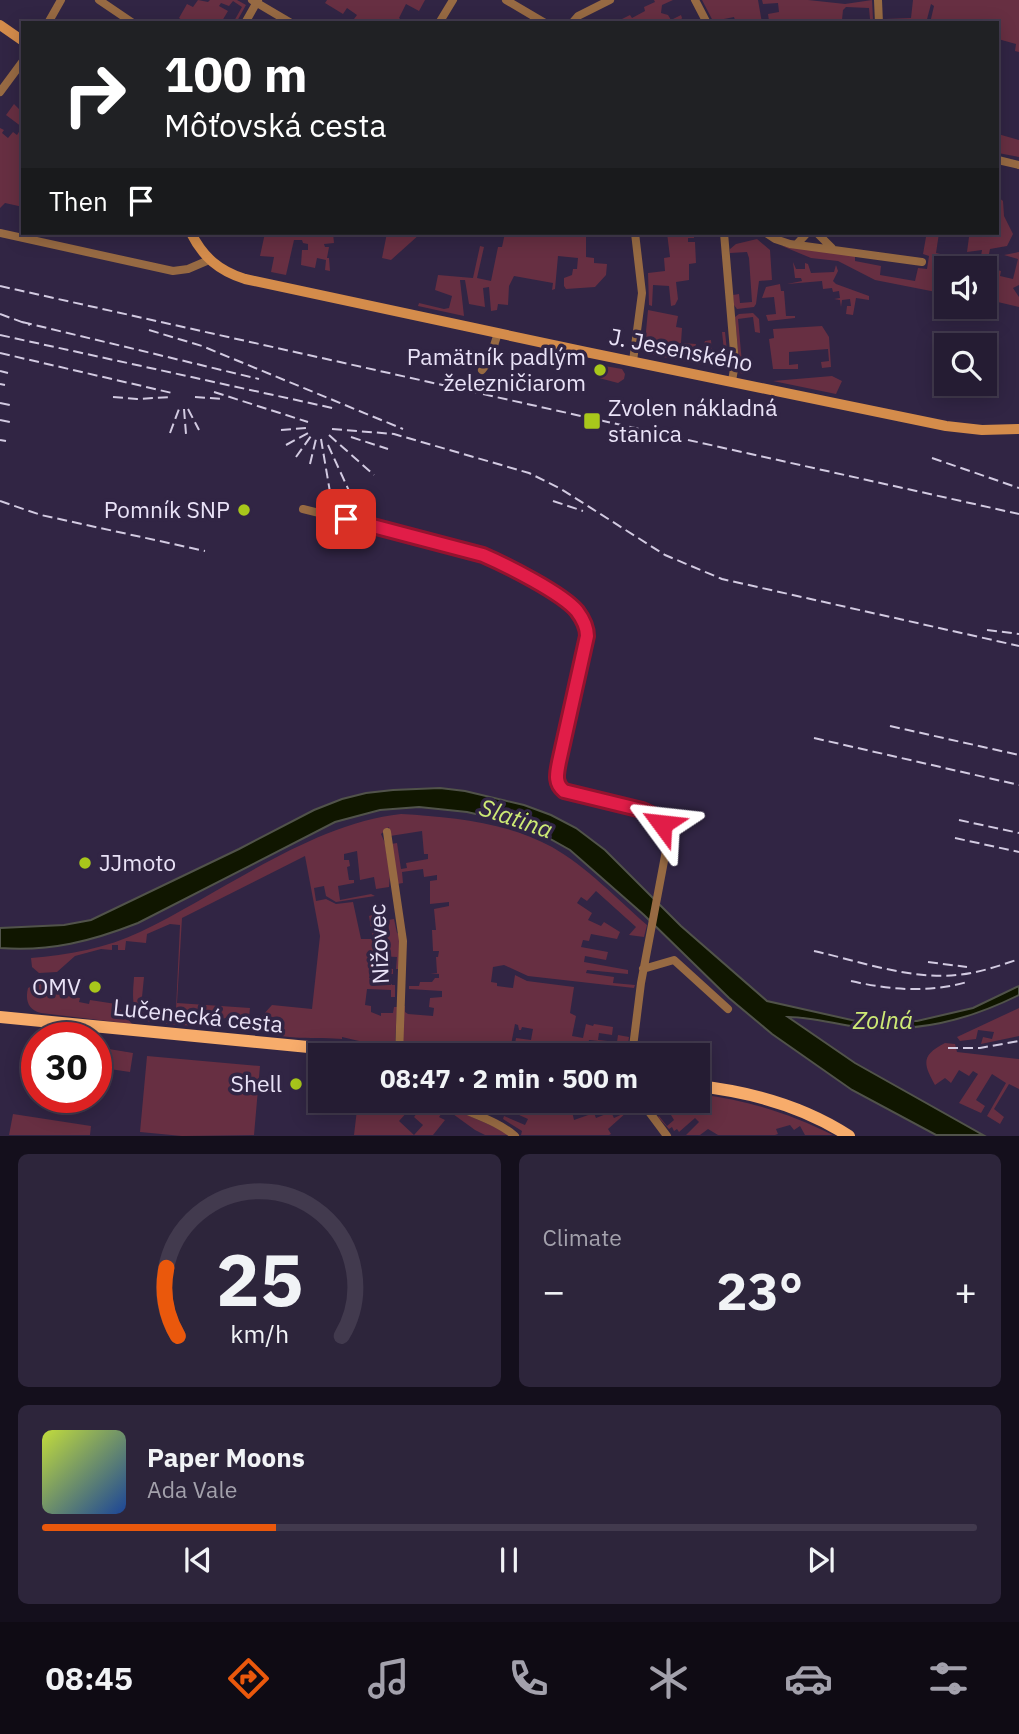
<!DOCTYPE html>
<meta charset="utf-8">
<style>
body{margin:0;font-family:"IBM Plex Sans",sans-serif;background:#2d253b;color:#f1f3f6;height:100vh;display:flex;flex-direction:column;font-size:26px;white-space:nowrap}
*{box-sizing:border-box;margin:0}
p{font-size:23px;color:#a3a1ac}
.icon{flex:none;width:38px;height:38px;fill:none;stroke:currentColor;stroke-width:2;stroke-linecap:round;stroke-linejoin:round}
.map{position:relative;height:1136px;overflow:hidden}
.panel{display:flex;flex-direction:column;gap:18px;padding:18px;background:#140f1c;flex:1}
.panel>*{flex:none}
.top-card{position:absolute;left:21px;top:21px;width:978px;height:214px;border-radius:0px;box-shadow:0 4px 18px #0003,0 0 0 2px #423a4e;background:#202124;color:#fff;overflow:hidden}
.buttons{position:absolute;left:934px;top:256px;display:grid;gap:14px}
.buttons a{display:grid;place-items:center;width:63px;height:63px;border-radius:0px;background:#251c33;box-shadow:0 4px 18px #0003,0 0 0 2px #423a4e;font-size:35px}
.speed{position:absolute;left:21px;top:1022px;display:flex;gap:14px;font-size:35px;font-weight:700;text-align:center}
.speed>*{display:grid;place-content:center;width:91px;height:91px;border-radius:50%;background:#251c33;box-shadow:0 4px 18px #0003,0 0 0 2px #423a4e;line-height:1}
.speed .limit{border:10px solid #d22;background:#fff;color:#111}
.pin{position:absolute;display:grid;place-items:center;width:60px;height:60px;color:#fff;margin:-30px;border-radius:14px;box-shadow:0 4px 10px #0006}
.me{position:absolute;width:77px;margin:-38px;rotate:300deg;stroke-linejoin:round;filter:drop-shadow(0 0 5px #0008)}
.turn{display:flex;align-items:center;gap:24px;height:147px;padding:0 28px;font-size:32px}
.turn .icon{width:91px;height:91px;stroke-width:2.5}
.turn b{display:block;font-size:49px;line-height:60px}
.then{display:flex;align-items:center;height:66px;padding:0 28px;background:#0003;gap:14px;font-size:26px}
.big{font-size:52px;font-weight:800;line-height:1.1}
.panel .tile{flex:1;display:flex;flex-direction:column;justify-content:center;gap:10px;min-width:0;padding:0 24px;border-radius:10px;background:#2d253b}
.panel .dial{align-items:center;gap:0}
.dial svg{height:182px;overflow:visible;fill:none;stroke:#423a4e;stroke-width:7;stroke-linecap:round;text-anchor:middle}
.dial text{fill:#f1f3f6;stroke:none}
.song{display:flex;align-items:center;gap:21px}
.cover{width:84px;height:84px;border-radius:10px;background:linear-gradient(135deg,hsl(70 70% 55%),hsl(220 70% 35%))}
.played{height:7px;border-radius:4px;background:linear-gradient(90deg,#ea580c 25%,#423a4e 25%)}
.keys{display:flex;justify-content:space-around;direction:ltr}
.heat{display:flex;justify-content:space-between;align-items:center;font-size:38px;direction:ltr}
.panel .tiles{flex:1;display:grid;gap:18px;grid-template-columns:1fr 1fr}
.tile:last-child{grid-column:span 2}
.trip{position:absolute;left:308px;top:1043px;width:402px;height:70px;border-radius:0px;background:#251c33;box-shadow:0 4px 18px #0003,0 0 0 2px #423a4e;font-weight:800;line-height:70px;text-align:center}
.dock{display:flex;height:112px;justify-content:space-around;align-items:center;background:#0f0b14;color:#a3a1ac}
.dock .icon{width:49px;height:49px}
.dock .active{color:#ea580c}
.dock b{font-size:32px;color:#f1f3f6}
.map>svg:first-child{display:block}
</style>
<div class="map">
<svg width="1019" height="1136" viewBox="0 0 1019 1136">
<rect width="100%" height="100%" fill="#312544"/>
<!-- green -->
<path fill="#672f42" d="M198,0L208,2L210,0H237L246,5L236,23H233L242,7L233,1L229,6L221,3L219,6L228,11L222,21L219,20L217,23L213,20L211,23H199L194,20L193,23H186L179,18L187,4L193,7Z
M327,0H425L419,11L406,4L399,18L405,23H351L357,15L347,8L343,14L325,3Z
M654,0H673L662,5L661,13L668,15L671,20L681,15L682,18L679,23H614L630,15L632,18L645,11L644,7L655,2Z
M702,0H758L762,23H736L734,17L724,19V23H714Z
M762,0H808L845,4L872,0L873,19H870L869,8L846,7L843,10L842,20L851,23H780L779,20L769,21L768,14L779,12L778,3L763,4Z
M913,0H1019V52L1015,51L1016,44L998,39V23H930L934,6L931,4L926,23H885V19L911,18Z
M14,104L23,113V207L5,203L0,208V128L4,130L2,133L8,138L13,132L17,135L22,127L6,115Z
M998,134L1019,140V157L998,153Z
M998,197L1003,201L1004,216L1013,234L1007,246L990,249L989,254H993L990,268L1001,271L1000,276L1013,279L1018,259L1004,255L1019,252V285L1013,288L1019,297V307L985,299V268H974V264L961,262V259L981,256L982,250L967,252L969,237L940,233H998Z
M265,233H333L334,243L324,244L325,247H329L327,258H329L330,271L325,270L326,260L317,258L315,268L301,265L302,250H308V244L303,243L302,240H294L286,275L271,272L274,257L260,256Z
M387,233L420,234L391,260L382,258Z
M505,233H586V257L594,258V263L607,264L606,275L595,287L566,289L564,286V278L572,275L573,269H577L578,258L558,256L555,289L552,290L553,283L514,276L509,286L508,305L498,304L497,310L491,311L489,287L483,288L485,307L469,304L465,280H460L464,316L418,306L419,303L444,309L449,308L452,296L435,290L438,275L473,278L480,246L484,247L477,278L491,281L498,247H502Z
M667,233H694V238H688V242H695L696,263L689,264V280L676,282L678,299L675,305L671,306L669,286L653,285L652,306L649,305L648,273L665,271L664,258L670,257Z
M912,233H939L936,253L945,255L944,259L951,260L949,268H947V291L938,289L936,292L875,280L838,261L811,258L782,246L855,256V261L881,266L880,275L915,281L918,268L927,269L929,256L923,254L926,237L912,235Z
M757,239L770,250L772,280L759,281L756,304L754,307L737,309L734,305L733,295L739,294L740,303L752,302L749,258L747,252L730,253V249L736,244Z
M793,262L796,269H805V263L808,264L811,273L834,272L836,265L838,271L833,281L836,284L869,296V300L856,298L853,315L846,314L847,306H851L850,299L842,300L841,307L840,300L834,299L840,298L839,291L833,292L832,288L823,289L822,281L787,284L802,281L801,278H795Z
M780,284L781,291H784L786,316H795V318L768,321L766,315L776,314L774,297L762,298L766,287Z
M648,310L678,316L676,327L682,328L681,343L696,344L692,363L644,353Z
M753,313L759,319L760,333L755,332L753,317L738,319L743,374L740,373L735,317L739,314Z
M822,326L829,337L831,367L822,368L821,362L829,361L828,349L789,352V365L798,364V369H773L769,339L774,338L773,329Z
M722,332H725L728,361L726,366L719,368L697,364L705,341L711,340L712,353L724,351Z
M599,365L622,369L625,374L624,379L618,383L599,378L596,370Z
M832,376L842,381L836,394L773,381Z
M401,814C452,817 506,822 552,847C587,867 616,898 647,925L644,937L629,935L636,927L596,891L587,901L581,897L577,903L592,913L588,920L601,926L604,922L620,932L617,939L591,934L589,941L583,940L581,947L608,952L606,960L585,956L584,962L628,970V974L587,970L586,973L614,977L613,983L635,985L634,988L528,976L504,965L493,967L491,982L497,983V986L513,988L515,975L527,981L574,987L570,1013L576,1016L572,1036L583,1038L586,1024L593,1026L594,1024L613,1027L612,1035L599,1033L598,1040L617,1042L618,1035L629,1037L628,1044L589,1040L587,1055H513L516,1038L531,1040L533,1029L522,1027L521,1030H519L518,1025L515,1024L509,1055H484L409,1048L401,1043L403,1006H405V1012L408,1014L433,1016L434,1008L429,1007L430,998L442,997V991L409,989V986H419L420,982H432L435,978H439V974L430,973H437L436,957H438L439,951H433L432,930H436L434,909L449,906V902L430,904V881L437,880V875L424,877L423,869L402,872L403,883L397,884L391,844L397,843L401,869L407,868L406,863L428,859V854H424L422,831L390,836L389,827L381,834L385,843L390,875L389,887L376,889L374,877L360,880L357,851L344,854V860H349L350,866L347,867L349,880H354V883L338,886L340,900L371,894L375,896L336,902L326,896L324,886L314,888L316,901L326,899L336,904L353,902L361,939H373L369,916L372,915L375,932L389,930L388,920L394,919L397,933L399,934V969H396L397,957L376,956V962L386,963L385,968L393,969V974L370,972L369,978L392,980V985H395V997H391V990L367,989L365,1005L371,1006V1012L381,1016V1013H393L394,1007H397L395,1043L359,1041L342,1037V1039C324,1037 272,1041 262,1028V1016L272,1005L312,1009L320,936L305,856L182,918L177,1003L250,1008L249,1017H228L206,1025L195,1026L167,1024L158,1018L154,1008L176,1009L180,925L170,924L147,934L146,943L126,941L125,950H118V945H112V950L101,949L75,956L57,972L39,973L32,967L31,958C67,955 107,948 140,932C220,894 312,823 401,814Z
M134,977H144L141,1007L146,1008L150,1022C129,1015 133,995 134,977Z
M59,981L60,995L80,998L79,1002L89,1004L90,1000L116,1004L132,1024L41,1013C28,1010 25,1000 28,988L36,984Z
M1019,1008V1036L981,1044L983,1037L992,1039L994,1032L978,1030L976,1039L960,1041L957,1037Z
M945,1043L955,1044L957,1052L1019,1059V1089L1009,1084L994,1109L1004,1117L1000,1124L987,1116L1006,1083L992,1074L976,1100L985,1106L981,1113L959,1103L978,1074L973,1071L969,1076L959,1070L951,1083L945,1078L935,1085C923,1064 921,1055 945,1043Z
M97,1047L133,1053L130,1072L96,1067Z
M147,1056L260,1066L254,1135L182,1136L140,1132Z
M698,1094C747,1100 789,1113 833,1135H805L800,1126L794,1130L790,1125L776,1129L778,1134L775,1135H718L708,1129L700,1135H686L699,1122L695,1118L679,1132L677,1129L674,1131L672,1127L669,1129L658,1117L659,1116L667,1126L674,1120L671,1115L680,1108L676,1104L664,1113L659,1104L663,1101H698Z
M358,1101H406L404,1106L409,1110L399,1121L414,1135L423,1125L414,1117L425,1103L442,1113L439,1117L445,1120L433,1135H354Z
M435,1101C447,1101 457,1111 467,1115C483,1122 496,1127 510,1135H485L475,1130Z
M503,1101L531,1109L534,1101H582L570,1103L574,1120L594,1113L596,1118L611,1112L614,1118L627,1112L608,1129L611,1134L609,1135H521L522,1131L503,1119L504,1116L525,1125L528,1119L501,1107Z
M13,1114L91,1126L90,1135H9Z"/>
<!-- water -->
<path fill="#101600" stroke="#51534a" stroke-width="2" d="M440,788L465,791L524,805L551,815L576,828L605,850L681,926L767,1001L856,1021H917L973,1008L1019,986V995C966,1021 917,1033 858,1027C835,1024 811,1017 788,1017L855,1063L983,1135H936L852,1090L772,1034L729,998L644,915L570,850L543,835L507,821L467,812L419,807L380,810L335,822L138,923C92,941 50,952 0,948V928L64,925L91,920L239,849L314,810L342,799L366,793L393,790Z"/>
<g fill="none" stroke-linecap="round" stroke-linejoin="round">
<!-- street -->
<path stroke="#976a43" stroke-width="8" d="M99,0L133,23
M252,0L291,23
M506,0L545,23
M695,0L707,23
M878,0L879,23
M48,23L61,0
M245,23L258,0
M439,23L453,0
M572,23L578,16L610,0
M0,92L23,61
M998,160L1019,165
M0,233L173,271L188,269L209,260
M724,233L735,363L732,381
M766,233L775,239L790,244L922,262
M817,233L832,248
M797,244L807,233
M633,361L642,293L635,233
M482,370L489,361L498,333
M303,509L450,545L492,559L571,606L584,623L586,640L559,762L557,778L559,787L564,791C596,798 661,802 668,840L641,983L632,1055
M387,832L403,941L399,1055
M643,969L674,960L728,1009
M447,1101C469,1114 495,1119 515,1136
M641,1101L667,1136"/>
<!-- secondary -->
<path stroke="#d48c4b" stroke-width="10" d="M0,25L23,41
M191,233C203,257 219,271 245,279L586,352L946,426L982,430L1019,429"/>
<!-- primary -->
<path stroke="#f7ac6b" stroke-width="12" d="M0,1017L391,1055
M698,1086C752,1092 803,1106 849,1136"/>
<!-- rail -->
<path stroke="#d2cae1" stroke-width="2" stroke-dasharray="10 5" stroke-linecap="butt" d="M0,286L1019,514
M0,314L30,325
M22,322L259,379
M149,330L202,346L403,429
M0,335L337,409
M0,353L172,393
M0,371L8,373
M0,384L5,385
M214,392L308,422
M113,397L137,399L171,397
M195,397L224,399
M0,403L14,406
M184,409L186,434
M188,409L199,430
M0,420L10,422
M332,429L394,434L529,473L561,489L665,555L722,579L1019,646
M281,430L307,428
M170,433L179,409
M329,435L374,475
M351,437L388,449
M321,439L331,498
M0,440L6,441
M286,445L308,433
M328,445L350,493
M296,457L311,436
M932,458L1019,488
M310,464L316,439
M0,501L41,515L205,551
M553,501L583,511
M987,630L1019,634
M890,726L1019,755
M814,738L1019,785
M959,820L1019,833
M955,838L1019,852
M814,951C859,961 910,980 957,975C978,973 999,966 1019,959
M928,962L967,967
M851,981C890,990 928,993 967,982
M948,1048H980L1019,1041"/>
</g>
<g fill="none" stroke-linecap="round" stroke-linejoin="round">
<defs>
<path id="route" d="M346,519L483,555C506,565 562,593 577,611C583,619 587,627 587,636L559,762C557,773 554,783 564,791L642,810L653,815L662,824"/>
</defs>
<!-- route casing -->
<use href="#route" stroke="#92132f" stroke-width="18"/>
<!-- route -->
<use href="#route" stroke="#e11d48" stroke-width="12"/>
</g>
<!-- markers -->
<g fill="#a8c71b" stroke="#312544" stroke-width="2.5">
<circle cx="600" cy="370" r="7"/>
<rect x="583" y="412" width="18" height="18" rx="3.5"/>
<circle cx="244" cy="510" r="7"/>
<circle cx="85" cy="863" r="7"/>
<circle cx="95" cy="987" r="7"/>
<circle cx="296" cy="1084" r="7"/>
</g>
<g text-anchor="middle" stroke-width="7" stroke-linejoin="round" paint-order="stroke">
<!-- street labels -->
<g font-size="23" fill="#e9e2f7" stroke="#312544">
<text transform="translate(681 350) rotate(11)" y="8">J. Jesenského</text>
<text transform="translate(379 944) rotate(-93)" y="8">Nižovec</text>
<text transform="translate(198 1016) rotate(6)" y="8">Lučenecká cesta</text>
</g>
<!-- poi labels -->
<g font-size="23" fill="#e9e2f7" stroke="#312544" text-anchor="end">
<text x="586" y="365">Pamätník padlým<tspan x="586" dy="26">železničiarom</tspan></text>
<text x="608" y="416" text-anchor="start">Zvolen nákladná<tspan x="608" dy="26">stanica</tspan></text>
<text x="230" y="518">Pomník SNP</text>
<text x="99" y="871" text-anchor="start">JJmoto</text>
<text x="81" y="995">OMV</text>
<text x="282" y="1092">Shell</text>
</g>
<!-- water labels -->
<g font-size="24" font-style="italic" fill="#ceea75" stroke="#312544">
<text transform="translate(516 819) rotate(19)" y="8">Slatina</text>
<text x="883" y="1029">Zolná</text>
</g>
</g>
</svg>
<div class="buttons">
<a><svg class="icon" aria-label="sound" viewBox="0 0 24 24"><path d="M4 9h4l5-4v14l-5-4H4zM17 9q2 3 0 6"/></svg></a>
<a><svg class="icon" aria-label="search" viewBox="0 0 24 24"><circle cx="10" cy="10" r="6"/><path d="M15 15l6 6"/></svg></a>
</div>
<div class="speed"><div class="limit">30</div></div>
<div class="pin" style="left:346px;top:519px;background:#d93025"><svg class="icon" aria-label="arrive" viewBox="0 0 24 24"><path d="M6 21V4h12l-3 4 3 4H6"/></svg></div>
<svg class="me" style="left:662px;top:824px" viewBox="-20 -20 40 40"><path d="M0-17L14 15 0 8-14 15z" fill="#e11d48" stroke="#fff" stroke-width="4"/></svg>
<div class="trip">08:47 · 2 min · 500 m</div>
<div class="top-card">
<div class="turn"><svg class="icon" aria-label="right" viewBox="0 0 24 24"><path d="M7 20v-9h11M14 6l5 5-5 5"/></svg><div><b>100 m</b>Môťovská cesta</div></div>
<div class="then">Then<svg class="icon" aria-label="arrive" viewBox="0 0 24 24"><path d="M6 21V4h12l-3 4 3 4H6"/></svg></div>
</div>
</div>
<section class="panel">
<div class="tiles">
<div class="tile dial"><svg viewBox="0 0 100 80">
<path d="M14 69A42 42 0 1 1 86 69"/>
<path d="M14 69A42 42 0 0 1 9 39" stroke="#ea580c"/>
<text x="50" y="56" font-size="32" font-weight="700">25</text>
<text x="50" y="72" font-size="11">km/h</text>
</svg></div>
<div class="tile"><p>Climate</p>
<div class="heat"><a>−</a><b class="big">23°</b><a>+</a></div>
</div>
<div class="tile">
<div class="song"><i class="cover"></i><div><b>Paper Moons</b><p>Ada Vale</p></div></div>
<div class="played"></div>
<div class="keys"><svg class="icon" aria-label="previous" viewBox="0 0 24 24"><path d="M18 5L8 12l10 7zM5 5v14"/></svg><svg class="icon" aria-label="pause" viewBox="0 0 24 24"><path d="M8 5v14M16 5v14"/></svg><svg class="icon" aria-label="next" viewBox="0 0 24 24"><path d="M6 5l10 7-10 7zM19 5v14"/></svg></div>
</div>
</div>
</section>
<nav class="dock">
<b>08:45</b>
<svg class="icon active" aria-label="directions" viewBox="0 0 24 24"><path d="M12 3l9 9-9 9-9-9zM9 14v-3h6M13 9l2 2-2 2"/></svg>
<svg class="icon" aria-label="music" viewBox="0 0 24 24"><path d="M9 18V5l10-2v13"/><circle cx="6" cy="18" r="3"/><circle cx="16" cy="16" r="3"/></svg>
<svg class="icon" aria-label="phone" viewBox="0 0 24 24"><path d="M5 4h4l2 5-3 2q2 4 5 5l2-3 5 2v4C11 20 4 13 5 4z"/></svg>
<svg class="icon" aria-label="climate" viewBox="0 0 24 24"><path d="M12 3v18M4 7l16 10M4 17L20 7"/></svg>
<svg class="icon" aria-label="car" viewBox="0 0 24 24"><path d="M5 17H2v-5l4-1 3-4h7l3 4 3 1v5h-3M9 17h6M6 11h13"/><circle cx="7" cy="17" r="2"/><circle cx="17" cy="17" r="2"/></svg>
<svg class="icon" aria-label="filters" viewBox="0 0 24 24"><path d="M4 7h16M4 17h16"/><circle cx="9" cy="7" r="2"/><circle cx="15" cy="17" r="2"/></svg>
</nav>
